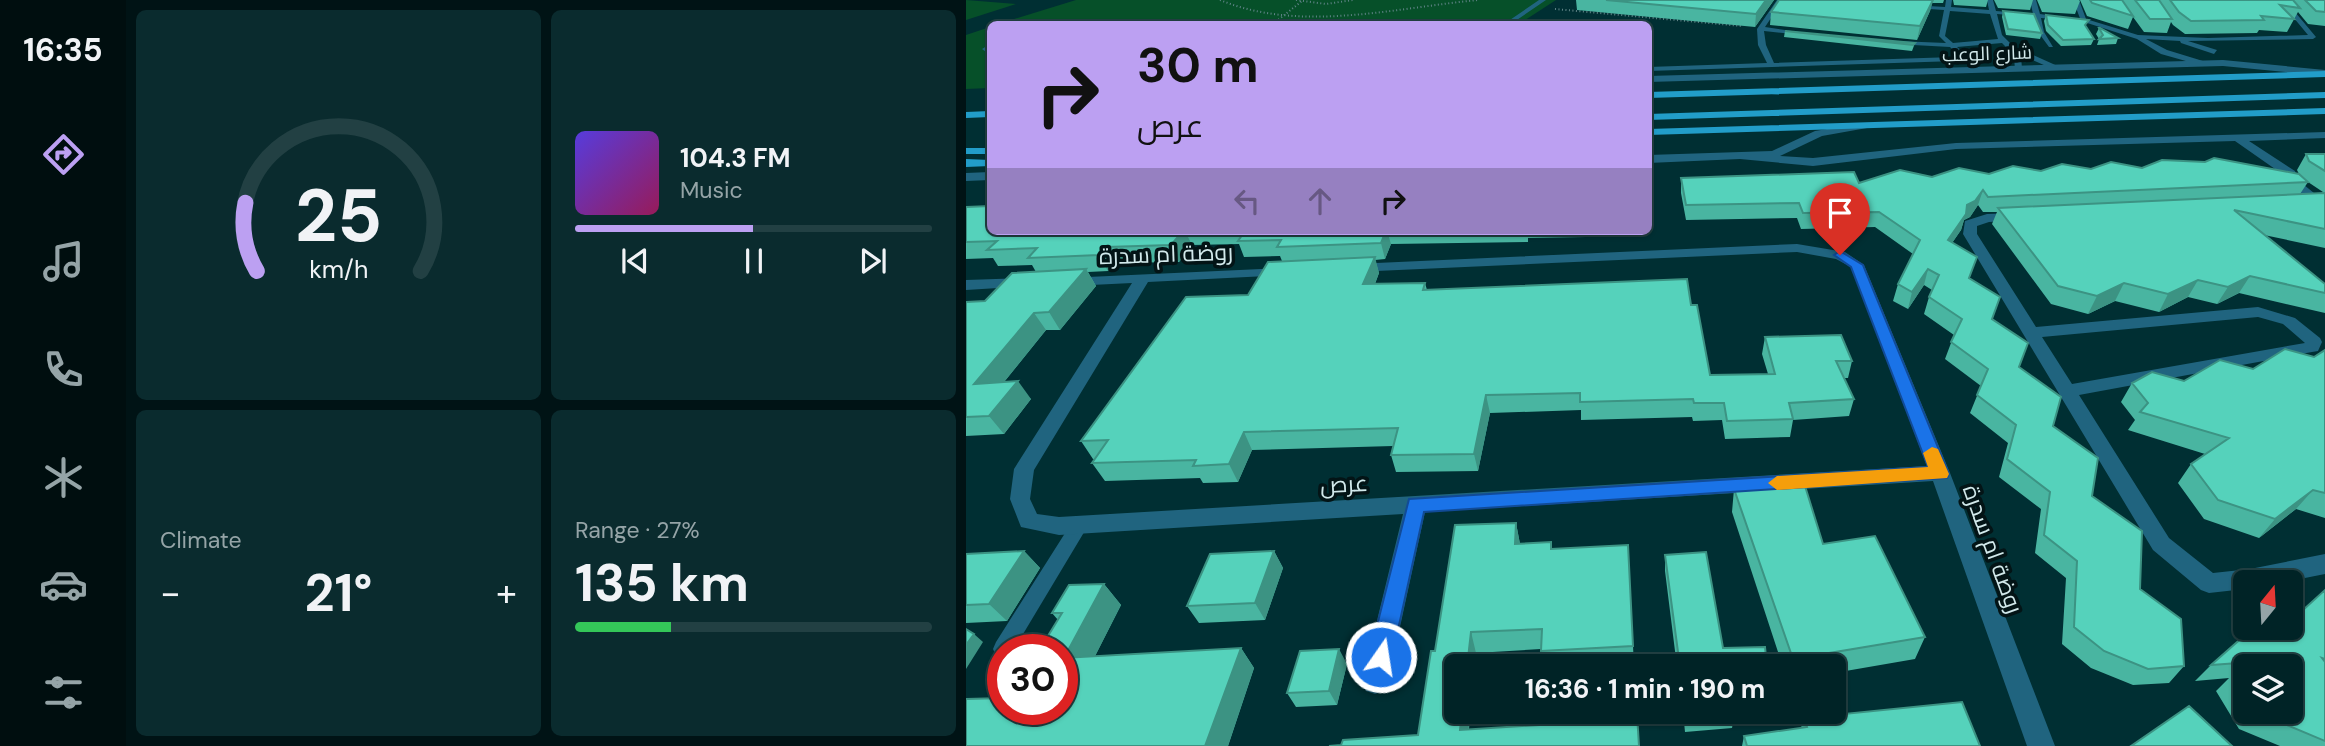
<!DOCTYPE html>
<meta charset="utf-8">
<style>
body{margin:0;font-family:"DM Sans",Cairo,sans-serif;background:#0a2b2e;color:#f1f3f6;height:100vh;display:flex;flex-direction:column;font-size:26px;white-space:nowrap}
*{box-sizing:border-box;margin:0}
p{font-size:23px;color:#95a4a7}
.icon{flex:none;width:38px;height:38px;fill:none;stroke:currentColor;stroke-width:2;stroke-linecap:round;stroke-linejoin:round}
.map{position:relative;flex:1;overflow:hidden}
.details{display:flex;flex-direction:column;gap:10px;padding:10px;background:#001315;width:840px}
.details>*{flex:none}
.banner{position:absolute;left:21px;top:21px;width:665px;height:214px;border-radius:10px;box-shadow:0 2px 5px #0004,0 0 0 2px #224043;background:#bca0f2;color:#111;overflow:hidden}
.needle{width:46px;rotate:18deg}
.buttons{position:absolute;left:1267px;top:570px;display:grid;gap:14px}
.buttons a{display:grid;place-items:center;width:70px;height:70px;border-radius:10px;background:#002326;box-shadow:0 2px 5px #0004,0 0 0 2px #224043;font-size:35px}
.speed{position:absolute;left:21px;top:634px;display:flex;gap:14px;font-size:35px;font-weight:700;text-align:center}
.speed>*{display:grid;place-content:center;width:91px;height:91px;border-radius:50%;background:#002326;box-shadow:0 2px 5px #0004,0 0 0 2px #224043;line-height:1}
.speed .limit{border:10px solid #d22;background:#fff;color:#111}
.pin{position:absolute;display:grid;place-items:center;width:60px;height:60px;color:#fff;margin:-72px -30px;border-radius:50% 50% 50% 0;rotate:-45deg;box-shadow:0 0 7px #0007}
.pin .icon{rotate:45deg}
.me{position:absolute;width:77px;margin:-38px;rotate:13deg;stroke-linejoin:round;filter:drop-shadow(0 0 5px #0008)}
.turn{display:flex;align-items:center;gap:24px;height:147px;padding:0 35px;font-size:32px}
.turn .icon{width:91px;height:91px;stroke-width:2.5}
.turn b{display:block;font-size:49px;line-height:60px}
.lanes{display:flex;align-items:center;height:66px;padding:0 35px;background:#0003;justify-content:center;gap:35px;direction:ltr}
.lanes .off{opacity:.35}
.big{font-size:52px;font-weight:700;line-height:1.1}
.details .widget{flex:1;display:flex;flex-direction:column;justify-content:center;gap:10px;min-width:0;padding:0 24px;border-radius:10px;background:#0a2b2e}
.details .dial{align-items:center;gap:0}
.dial svg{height:182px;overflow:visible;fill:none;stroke:#224043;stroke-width:7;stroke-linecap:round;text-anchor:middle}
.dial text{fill:#f1f3f6;stroke:none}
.song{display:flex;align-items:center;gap:21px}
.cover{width:84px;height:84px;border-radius:10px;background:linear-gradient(135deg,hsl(250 70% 55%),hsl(330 70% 35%))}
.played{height:7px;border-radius:4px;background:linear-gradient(90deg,#bca0f2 50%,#224043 50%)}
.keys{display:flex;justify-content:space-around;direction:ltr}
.heat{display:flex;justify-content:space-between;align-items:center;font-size:38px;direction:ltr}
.charge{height:10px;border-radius:5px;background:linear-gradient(90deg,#34c759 27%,#224043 0)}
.details .tiles{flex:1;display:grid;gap:10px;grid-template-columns:repeat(2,1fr)}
.trip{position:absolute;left:478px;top:654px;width:402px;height:70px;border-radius:10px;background:#002326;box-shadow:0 2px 5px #0004,0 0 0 2px #224043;font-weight:700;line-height:70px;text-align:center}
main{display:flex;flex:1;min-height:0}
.dock{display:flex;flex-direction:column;width:126px;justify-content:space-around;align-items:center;background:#000e0f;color:#95a4a7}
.dock .icon{width:49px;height:49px}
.dock .active{color:#bca0f2}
.dock b{font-size:32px;color:#f1f3f6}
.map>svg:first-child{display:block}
</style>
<main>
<nav class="dock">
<b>16:35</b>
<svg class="icon active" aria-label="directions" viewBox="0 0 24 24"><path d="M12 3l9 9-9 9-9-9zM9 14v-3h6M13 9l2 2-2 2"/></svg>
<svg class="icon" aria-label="music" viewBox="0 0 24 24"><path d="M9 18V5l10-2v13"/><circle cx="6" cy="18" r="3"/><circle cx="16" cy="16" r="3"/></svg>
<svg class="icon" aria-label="phone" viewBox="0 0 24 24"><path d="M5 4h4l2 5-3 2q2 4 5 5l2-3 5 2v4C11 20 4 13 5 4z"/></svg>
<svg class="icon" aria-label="climate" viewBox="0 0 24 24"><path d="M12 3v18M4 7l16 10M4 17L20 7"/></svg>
<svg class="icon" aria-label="car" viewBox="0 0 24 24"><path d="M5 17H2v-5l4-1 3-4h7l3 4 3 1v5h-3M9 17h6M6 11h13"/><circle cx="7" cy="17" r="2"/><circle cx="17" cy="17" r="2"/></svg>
<svg class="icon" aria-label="filters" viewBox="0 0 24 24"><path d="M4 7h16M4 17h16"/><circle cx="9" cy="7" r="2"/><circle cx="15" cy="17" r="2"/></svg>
</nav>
<section class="details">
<div class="tiles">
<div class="widget dial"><svg viewBox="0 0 100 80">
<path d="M14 69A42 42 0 1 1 86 69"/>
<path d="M14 69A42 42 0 0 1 9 39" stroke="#bca0f2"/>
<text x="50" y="56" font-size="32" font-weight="700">25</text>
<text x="50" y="72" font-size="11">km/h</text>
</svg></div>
<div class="widget">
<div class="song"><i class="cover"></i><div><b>104.3 FM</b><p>Music</p></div></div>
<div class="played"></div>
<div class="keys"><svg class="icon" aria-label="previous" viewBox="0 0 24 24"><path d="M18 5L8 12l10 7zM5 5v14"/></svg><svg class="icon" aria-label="pause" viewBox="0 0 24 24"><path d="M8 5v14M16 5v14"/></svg><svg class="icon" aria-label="next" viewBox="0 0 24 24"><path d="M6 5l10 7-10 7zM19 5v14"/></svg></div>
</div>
<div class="widget"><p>Climate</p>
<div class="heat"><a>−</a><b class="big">21°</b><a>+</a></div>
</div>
<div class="widget"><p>Range · 27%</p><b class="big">135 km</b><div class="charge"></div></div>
</div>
</section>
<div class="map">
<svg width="1359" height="746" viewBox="0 0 1359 746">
<rect width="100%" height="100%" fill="#002f33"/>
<!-- green -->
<path fill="#065029" d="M0,0L50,4L0,20Z
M110,0H590L553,24H32Z
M24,27V88L0,89V35Z"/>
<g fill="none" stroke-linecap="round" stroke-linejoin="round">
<!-- path -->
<path stroke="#608487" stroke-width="2" stroke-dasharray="1 2.5" stroke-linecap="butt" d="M254,0C334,33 428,8 512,0
M330,0L360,4L387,0
M589,9L776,26
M307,24L336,1"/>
<!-- lane -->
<path fill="#20647f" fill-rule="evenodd" d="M573,0H580L545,24H538Z
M811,0H817L799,27L840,33L837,35L798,31L800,45L808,63L988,57L992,55L984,47L929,44L931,41L980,43L973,36L978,10L948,8L946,5L979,7L980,0H986L985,7L1023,10L1021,0H1027L1030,11L1067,14L1064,0H1070L1074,14L1102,18L1099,20L1075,18L1078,32L1087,47H1083L1072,32L1068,17L1031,14L1036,35L1047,46L1096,68L1089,70L1055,55L1056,69L1049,71L1048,55L1036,43L991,47L1000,55L990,61L682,71V67L801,63L792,45L791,29ZM984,11L1024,14L1032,39L987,43L979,36Z
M1107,0H1113L1120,19L1172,35L1242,38L1342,35L1313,0H1319L1350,37L1347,39L1222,41L1251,50L1248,54L1215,43L1214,41L1180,39L1201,50L1237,61V65H1234L1195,54L1171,39L1115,21Z
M24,44V55L16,49Z
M114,517L120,519L123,524L48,649H37V658L30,656L27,649L30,642L108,519Z"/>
<!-- street -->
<path fill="#20647f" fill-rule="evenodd" d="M1257,60L1359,70V76L1257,66L682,82V76Z
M897,123L901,124V128L856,136L814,156L847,158L990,143L1359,132V138L1283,141L1329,171L1332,180L1359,202V213L1322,184L1319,176L1269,141L990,149L847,166L774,159L682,163V155L806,151L849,131Z
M24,172V180L0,181V173Z
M1051,213L1056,214V220L1023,222L1011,226V234L1070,327L1292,307L1329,318L1354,338L1356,342L1352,351L1346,352L1113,395L1203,538L1247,573L1284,569L1359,554V574L1314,583H1279V589L1243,593L1235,590L1187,550L997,234L999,221L1021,214ZM1292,317L1317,324L1339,343L1106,384L1076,337Z
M831,244L879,252L898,265L984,473L1089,746H1061L967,481L459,512L422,682L418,691L409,694L400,691L396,682L437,514L93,535L55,527L44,499L48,469L166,283L105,286L100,284L97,281L100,278L318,268L323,269V275L182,282L68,470L64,499L71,514L93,517L961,466L885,267L870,259L831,252L388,272L381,268L388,264Z
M59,278L64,280L67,283L64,286L0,290V280Z"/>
<!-- primary -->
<path fill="#229dc9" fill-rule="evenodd" d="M1359,71V77L682,98V92Z
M1359,92V98L682,120V114Z
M1359,108V114L682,135V129Z
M24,111V117L0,118V112Z
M0,148H24V154H0Z
M0,159L24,160V166L0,167Z"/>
</g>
<!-- wall -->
<path fill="#49b5a1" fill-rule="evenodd" d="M610,0H808L789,27L611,10Z
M813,0H978L977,3H966L964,11L951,40L804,25L805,12Z
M987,0H1022L1020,7L988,5Z
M1028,0H1067L1064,10L1032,8Z
M1071,0H1113L1114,1L1109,14L1076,12Z
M1114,0H1359V26L1342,24L1332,12L1321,32L1293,30L1291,33L1219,34L1207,25L1205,22L1201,33L1178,32L1167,17L1162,29L1121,16Z
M1037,11L1076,33L1074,39L1040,35L1036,17Z
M1080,15L1121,26L1120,27L1128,39L1125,45L1095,46L1080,31L1078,21Z
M1133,28L1152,38L1150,44L1131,45L1133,39L1130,34Z
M819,31L949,43L946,51L818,37Z
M1340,154H1359V248L1298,235L1359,284V313L1273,293L1251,304L1222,297L1193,312L1149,301L1122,314L1085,304L1026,224L1031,212H1017L1012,205L1004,217L998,220L995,230L986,243L1003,278L1126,496L1174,589L1218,666L1203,683L1167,685L1125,668L1096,644L1100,578L1069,553L1075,509L1033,477L1042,443L1004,413L1015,386L979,359L988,335L958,314L963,297L966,290L958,285L942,309L927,301L932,284L947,254L909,227L835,229L831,218L720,220L715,193V178L893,183L966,177L1176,168L1333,174L1331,170ZM1342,182L1357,192L1356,193L1334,194Z
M0,207L24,231H620V237L562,238V242L425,244L419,259L409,260L413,273L409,284L459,283L461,290L725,305L744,375L802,374L796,354L799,337L886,361L882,378H878L888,399L883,416L827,420L824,437L759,439L756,420L727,421L726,417L615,420V410L524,413L512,471L430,472L425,455L427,446L286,450L272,482L237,483L234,478L139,481L126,463L129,459H127L115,441L282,295L316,261L314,256L278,257L273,244L226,245L213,262L149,263L142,271L122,272L130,286L94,330H80L38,382L65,399L38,434L0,436V302L19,301L70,272L66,265L32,266L27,258L0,259Z
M1359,350V518L1330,509L1293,538L1238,519L1212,483L1225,464L1239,454L1162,430L1169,420L1155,402L1166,383L1218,381L1348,357Z
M768,489L857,544L959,637L949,659L868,673V667H817L766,512Z
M550,523L554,544L585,542L586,549L667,646L668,666L578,667L575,649L510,653L503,729L375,745L452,735L469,651Z
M58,551L74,568L41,621L0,623V554Z
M308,551L317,568L299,620L233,623L221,606Z
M699,555L757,648L801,667H711L699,571Z
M138,584L155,605L129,656L275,648L288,668L262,746H0L96,709L92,620L86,613Z
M1359,590V746H1314L1273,729L1250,691L1263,678L1229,681L1245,665L1307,637ZM1279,667L1325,712H1279Z
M381,664L371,705L330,707L321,693Z
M717,712H769L766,728L719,732Z
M838,718L1014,746H776L778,736L835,728Z"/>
<!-- shaded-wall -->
<path fill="#3c9383" d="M800,0H808L789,27L790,14Z
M967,0L964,11L951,40L954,26Z
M1017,190L1012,205L1004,217L998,220L995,230L977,256L982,240L1001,205Z
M217,231H219L226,245L213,262L205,245Z
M420,231H421L425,244L419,259L415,243Z
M140,247L149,263L142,271L133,255Z
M409,257L413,273L402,301L397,284Z
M120,269L130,286L94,330L83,312Z
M962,269L958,285L942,309L946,292Z
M1284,276L1273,293L1251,304L1262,287Z
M1232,280L1222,297L1193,312L1202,294Z
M1158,283L1149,301L1122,314L1131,296Z
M68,313L80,330L22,402L8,384Z
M52,381L65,399L38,434L23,416Z
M520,395L524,413L512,471L508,454Z
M278,432L286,450L272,482L263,464Z
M1347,490L1330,509L1293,538L1309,519Z
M550,523L554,544H549Z
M58,551L74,568L41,621L23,604Z
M308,551L317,568L299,620L289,603Z
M138,584L155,605L118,678L98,658Z
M505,632L510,653L509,667H501Z
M8,634L17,642L0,669V645Z
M275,648L288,668L262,746H239Z
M373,649L381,664L371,705L363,691Z
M496,712H504L501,746L494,730Z"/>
<!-- building -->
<path fill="#55d2bb" stroke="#3c9383" stroke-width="2" d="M640,0H800L790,14Z
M813,0H967L954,26L805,12Z
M1124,0H1156L1167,16L1126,3Z
M1169,0H1193L1206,19H1184Z
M1204,0H1327L1334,8L1314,5L1328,19L1295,16L1298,20L1225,21L1213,12Z
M1339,0H1359V12L1350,11Z
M1037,11L1068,14L1076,33L1042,29Z
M1080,15L1123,20L1119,25L1128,39L1097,40L1082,25Z
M1133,28H1134L1152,38L1133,39L1137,35Z
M819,31L949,43L947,45Z
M1340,154H1359V171L1343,161Z
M1248,158L1333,174L1342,182L1022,197L1017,190L1009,201L1001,205L1000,214L982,240L1011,257L1003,278L1034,297L1026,319L1062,343L1053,367L1095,397L1087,426L1132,458L1126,496L1176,531L1174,589L1215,619L1218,666L1182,669L1138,651L1108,627L1111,561L1078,535L1084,492L1041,459L1050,425L1011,395L1022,369L985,342L996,319L963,297L973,275L962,269L946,292L932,284L954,240L913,212L837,213L833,203L720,205L715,178L888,172L893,183L934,170L966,177L993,168L1023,174L1047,166L1075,171L1096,164L1125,169L1145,162L1176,168L1196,160L1239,162Z
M1358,193H1359V229L1268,210L1359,284V293L1284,276L1262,287L1232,280L1202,294L1158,283L1131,296L1092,286L1032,208Z
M24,206V231H217L205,245L140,247L133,255L62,258L71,248L21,250L31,241L0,242V207Z
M279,231H420L415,243L311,247L315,240L272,241Z
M409,257L397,284L459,283L457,290L721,279L725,305H731L744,375L809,374L799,337L875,335L886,361H870L888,399L823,403L827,419L761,421L758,403H728L727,399L614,402V393L520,395L508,454L425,455L432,428L278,432L263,464L227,466L230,460L126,463L142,440L115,441L220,297L282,295L302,262Z
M120,269L83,312L68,313L8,384L52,381L23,416L0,417V302L19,301L46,273Z
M1319,349L1348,357L1359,350V493L1347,490L1309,519L1252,500L1225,464L1263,438L1174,412L1182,403L1166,383L1186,372L1218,381L1254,360L1287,369Z
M839,486L857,544L909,536L959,637L827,659L768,489Z
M550,523L549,544L585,542V549L662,545L667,646L575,651L576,629L505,632L501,667H490V712H496L494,730L589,724V719L671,714L673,746H363L375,745L377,740L452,735L465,651H469L489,525Z
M58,551L23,604L0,605V554Z
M308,551L289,603L221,606L244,554Z
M740,552L757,648L799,647L801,667H714L699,555Z
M138,584L98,658L275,648L239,746H0V699L37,698V709H96V649H74L96,613H86L103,585Z
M1359,590V659L1356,658L1359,662V741L1290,712H1325V667H1279V695L1267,675L1286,662L1245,665L1286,629L1307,637L1316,628H1325V621Z
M0,629L8,634L0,645Z
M373,649L363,691L321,693L334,651Z
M996,702L1014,746H781L778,736L841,727L838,718Z
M1223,706L1266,746H1165Z
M720,712H769V714L720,718Z"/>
<!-- route -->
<path fill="#1a73e8" stroke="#114b97" stroke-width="2" d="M874,251L897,265L983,474L981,478L458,512L426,657L423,664L415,667L407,664L403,657L443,499L962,467L885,267L868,255Z"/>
<!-- slow -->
<path fill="#f59e0b" d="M966,447L972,449L983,474L981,478L811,490L802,483L811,476L962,467L957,453Z"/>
<g text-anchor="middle" stroke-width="7" stroke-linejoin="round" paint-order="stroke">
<!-- far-street labels -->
<g font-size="19" fill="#d2e9eb" stroke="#031416">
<text transform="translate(1021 53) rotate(-2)" y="7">شارع الوعب</text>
</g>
<!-- street labels -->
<g font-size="23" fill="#d2e9eb" stroke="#031416">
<text transform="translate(200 254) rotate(-2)" y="8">روضة ام سدرة</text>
<text transform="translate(378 484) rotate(-3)" y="8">عرص</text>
<text transform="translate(1027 549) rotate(70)" y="8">روضة ام سدرة</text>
</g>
</g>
</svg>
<div class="buttons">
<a><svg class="needle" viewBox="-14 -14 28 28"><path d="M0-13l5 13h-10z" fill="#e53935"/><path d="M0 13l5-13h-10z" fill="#95a4a7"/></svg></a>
<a><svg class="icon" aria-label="layers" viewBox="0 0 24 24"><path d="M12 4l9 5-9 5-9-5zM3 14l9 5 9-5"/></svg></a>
</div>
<div class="speed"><div class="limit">30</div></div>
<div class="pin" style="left:874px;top:255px;background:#d93025"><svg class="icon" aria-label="arrive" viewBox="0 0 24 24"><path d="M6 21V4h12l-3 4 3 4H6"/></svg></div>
<svg class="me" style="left:415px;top:657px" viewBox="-20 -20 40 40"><circle r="17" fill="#1a73e8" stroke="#fff" stroke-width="3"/><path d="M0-11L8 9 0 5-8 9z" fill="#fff"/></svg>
<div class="trip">16:36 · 1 min · 190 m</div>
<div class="banner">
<div class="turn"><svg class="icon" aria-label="right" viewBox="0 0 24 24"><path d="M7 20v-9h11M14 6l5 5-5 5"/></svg><div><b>30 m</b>عرص</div></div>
<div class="lanes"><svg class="icon off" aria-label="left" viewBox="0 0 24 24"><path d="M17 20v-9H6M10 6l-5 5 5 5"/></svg><svg class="icon off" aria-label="ahead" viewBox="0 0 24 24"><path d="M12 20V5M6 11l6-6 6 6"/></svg><svg class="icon" aria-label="right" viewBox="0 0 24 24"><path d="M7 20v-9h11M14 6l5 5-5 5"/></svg></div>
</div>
</div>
</main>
